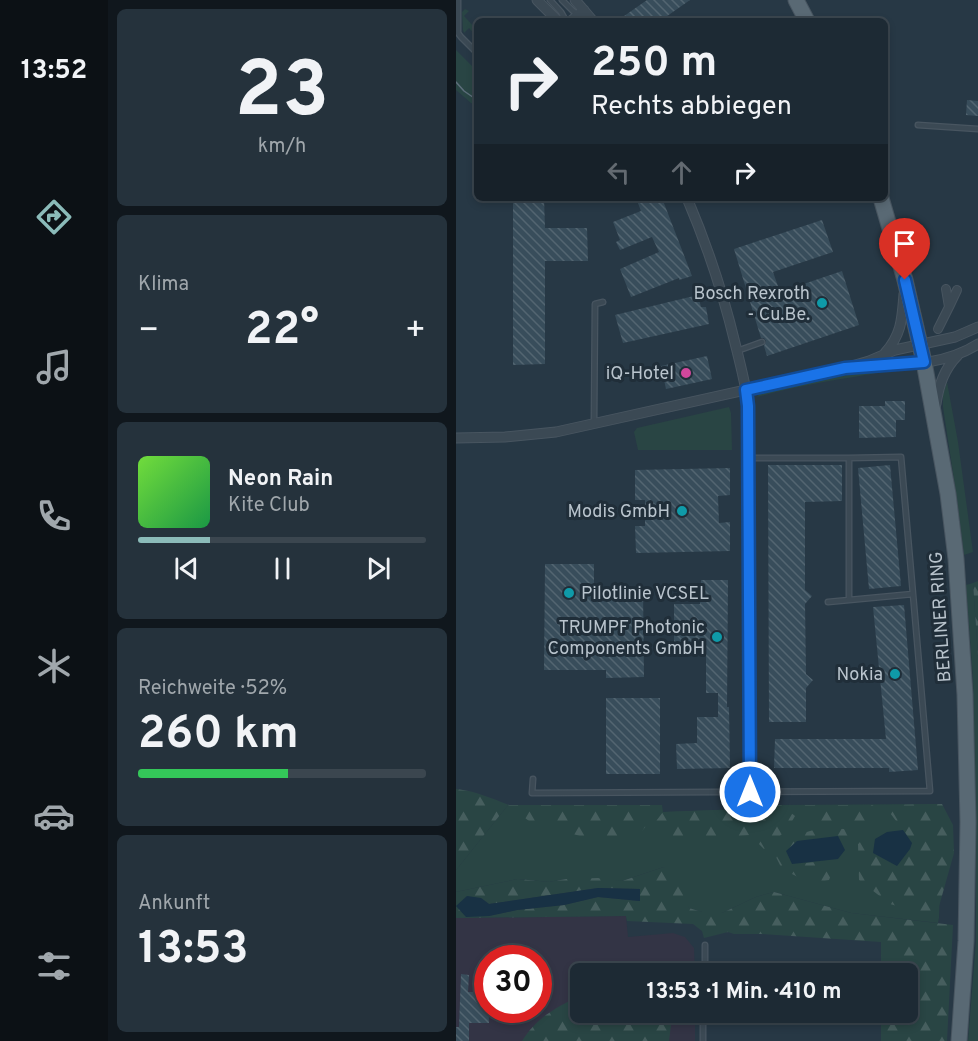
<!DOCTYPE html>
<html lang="de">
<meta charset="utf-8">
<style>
body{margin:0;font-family:Overpass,sans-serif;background:#25323c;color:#f1f3f6;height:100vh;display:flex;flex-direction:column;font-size:22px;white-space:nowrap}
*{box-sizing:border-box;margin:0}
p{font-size:20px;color:#a0a7ac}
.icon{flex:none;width:33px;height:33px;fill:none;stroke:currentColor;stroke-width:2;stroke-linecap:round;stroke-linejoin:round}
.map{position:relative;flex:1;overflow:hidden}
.details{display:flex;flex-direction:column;gap:9px;padding:9px;background:#10171d;width:348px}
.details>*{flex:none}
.hud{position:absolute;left:18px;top:18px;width:414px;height:183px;border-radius:9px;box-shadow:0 3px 9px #0003,0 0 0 2px #3b464f;background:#1d2a34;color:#f1f3f6;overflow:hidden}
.speed{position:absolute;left:18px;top:945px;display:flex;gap:12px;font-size:30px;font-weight:700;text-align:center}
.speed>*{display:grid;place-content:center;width:78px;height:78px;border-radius:50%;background:#1d2a34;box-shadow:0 3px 9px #0003,0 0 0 2px #3b464f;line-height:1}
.speed .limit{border:9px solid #d22;background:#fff;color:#111}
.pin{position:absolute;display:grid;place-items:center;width:51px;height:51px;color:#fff;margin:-62px -26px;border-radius:50% 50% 50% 0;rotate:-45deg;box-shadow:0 0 6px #0007}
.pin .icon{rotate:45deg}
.me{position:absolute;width:66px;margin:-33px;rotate:0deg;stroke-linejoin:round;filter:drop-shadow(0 0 4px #0008)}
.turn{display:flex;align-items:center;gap:21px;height:126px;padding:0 18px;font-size:27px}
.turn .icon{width:78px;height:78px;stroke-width:2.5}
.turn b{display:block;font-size:42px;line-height:51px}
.lanes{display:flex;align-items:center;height:57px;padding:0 18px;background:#0003;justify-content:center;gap:30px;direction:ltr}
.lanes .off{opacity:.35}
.big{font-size:45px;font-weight:700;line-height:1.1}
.details .widget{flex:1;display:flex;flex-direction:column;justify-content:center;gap:9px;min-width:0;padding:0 21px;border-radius:9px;background:#25323c}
.details .dial{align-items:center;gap:0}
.dial b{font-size:78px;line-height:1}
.song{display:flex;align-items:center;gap:18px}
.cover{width:72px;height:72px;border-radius:9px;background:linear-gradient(135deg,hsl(100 70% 55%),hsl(140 70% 35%))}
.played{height:6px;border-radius:3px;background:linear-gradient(90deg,#8bbbb9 25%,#3b464f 25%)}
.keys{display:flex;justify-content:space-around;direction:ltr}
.heat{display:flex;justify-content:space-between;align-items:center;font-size:33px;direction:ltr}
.charge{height:9px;border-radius:4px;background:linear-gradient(90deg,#34c759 52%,#3b464f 0)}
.trip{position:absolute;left:114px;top:963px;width:348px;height:60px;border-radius:9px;background:#1d2a34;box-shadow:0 3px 9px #0003,0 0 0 2px #3b464f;font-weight:700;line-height:60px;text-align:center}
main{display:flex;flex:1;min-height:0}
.tab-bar{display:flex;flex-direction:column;width:108px;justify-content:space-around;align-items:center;background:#0c1115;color:#a0a7ac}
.tab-bar .icon{width:42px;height:42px}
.tab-bar .on{color:#8bbbb9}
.tab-bar b{font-size:27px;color:#f1f3f6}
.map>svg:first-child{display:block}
</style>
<main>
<nav class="tab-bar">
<b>13:52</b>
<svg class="icon on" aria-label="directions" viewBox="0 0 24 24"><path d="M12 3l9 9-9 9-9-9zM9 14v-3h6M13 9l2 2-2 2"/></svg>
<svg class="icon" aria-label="music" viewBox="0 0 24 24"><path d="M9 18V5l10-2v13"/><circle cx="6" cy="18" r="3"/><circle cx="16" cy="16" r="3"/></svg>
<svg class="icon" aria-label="phone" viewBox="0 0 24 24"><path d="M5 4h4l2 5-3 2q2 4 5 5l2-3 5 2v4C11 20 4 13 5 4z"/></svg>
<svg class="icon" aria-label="climate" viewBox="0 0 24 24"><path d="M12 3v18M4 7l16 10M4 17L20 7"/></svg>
<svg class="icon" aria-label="car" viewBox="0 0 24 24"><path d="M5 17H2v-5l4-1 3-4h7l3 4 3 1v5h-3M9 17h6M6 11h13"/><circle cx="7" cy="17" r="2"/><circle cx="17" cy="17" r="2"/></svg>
<svg class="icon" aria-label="filters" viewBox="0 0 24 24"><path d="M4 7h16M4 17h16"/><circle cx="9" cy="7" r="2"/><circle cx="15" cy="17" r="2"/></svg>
</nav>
<section class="details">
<div class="widget dial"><b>23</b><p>km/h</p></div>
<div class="widget"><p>Klima</p>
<div class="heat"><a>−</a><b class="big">22°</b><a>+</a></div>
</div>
<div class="widget">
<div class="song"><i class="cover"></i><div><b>Neon Rain</b><p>Kite Club</p></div></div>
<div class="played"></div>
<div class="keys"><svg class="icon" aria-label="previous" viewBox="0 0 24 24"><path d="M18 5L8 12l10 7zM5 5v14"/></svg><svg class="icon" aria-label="pause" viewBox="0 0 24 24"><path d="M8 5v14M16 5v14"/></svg><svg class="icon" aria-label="next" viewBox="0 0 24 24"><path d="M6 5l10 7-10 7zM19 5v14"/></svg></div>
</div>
<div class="widget"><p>Reichweite · 52%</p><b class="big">260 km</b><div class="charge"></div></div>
<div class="widget"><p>Ankunft</p><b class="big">13:53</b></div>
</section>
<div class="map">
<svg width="522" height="1041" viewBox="0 0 522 1041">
<defs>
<pattern id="forest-firs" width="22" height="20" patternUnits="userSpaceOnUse" patternTransform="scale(1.5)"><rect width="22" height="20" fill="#294544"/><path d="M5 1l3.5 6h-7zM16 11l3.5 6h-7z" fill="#465e5e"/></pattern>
<pattern id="building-back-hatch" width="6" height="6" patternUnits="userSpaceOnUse" patternTransform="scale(1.5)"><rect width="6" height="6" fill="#384d5b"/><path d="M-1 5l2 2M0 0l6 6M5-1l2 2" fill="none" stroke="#536571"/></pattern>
</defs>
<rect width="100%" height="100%" fill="#273845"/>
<!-- medical -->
<path fill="#333445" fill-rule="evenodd" d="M170,916L172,937L217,933L229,937L238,948L239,973L124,974V1012L239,1013V1041H0V918ZM32,958H82V1010H32Z"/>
<!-- green -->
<path fill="#294544" d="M9,9L13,11L8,16L21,30V37L13,28L8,33L7,30L6,12Z
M0,50L21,71V106L15,103L0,90Z
M448,367L447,371C435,369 421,373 409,375C373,381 337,387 301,397L304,393L316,390L358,381L428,368Z
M491,382L502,442L517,552L508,555L501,499L487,407V394Z
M273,407L275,413L276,450H182L178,432L181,428Z
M517,583L522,656V1041H512L520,942V823L517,679L510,585Z
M486,804L483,918L482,923L395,913L318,892L300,897L266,913L246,912L233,908L208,867L166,881L110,879L93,882L62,879L0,892V870L52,805H206L207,812L316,808L317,805Z"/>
<!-- forest -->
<path fill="url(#forest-firs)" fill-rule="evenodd" d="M522,581V656L517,583Z
M0,789C19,791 35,798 53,805H206L194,822L182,835L176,839L151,844L73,821L52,805L0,870Z
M486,804L497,825L498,853L480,917L434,904L403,880L402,844L408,838L419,839L418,853L456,842L428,805Z
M317,805H325L339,816L331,830L308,849L294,835L232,841L207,837L197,825L207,812L316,808Z
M343,805H417L420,813L416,819L409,822L382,825L363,821Z
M364,828L388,829L392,837L385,842L382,836L342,841L336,864L372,861L378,868L373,880L356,884L326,869L315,847L331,838Z
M208,867L221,870L233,908L246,912L256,907L266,913L300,897L318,892L395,913L497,925L491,1041H425V1013L452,1012V974L425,973V942L305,934H278L272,932L248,938L246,931L237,924L171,921L170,916L0,918V892L62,879L93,882L110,879L142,878L166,881ZM142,888L184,889L183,901L142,897L108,905L61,910L33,916L25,898L33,904Z
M124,995V1012L215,1013L216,1017L213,1041H66C82,1016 99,1009 124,995Z"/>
<!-- water -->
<path fill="#183144" d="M447,830L456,843L454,849L441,866L417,853L419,839L431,832Z
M382,836L389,850L382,859L336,864L330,851L341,841Z
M142,888L184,889V901L142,897L108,905L61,910L33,916L10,917L0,906L11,896L25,898L33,904Z"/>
<!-- building -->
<path fill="url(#building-back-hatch)" d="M191,0H234L204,21H161Z
M511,100L522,101V116L510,115Z
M57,198H88L89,228H131L132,261H89V364L57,365Z
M180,198H206L236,276L223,280V278L175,297L164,269L203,252L196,237L164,250L160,242L164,240L157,222L185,211Z
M366,220L377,252L317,272L324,292L386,271L403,325L311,356L308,346L310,341L308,338H305L278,249Z
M242,295L245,307H250L253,324L167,343L159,315Z
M251,356L256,379L210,389L205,366Z
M429,401H449V420H440V437L403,438V406H429Z
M312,465H386V501L349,502V590L356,596L349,604L350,674L357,680L350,688V722H313Z
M434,465L445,586L413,589L402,468Z
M274,468V495L262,496L263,523L274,522V551L180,553L179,526H189V500H179V470Z
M89,564H138V590L187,589L188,677L150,678V670H88Z
M245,580H272L271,707H273L274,768L221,769L220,744L241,743V717H262V693H250V643H218V604H244Z
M448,605L462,770L433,772V768H318L319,739H430L417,607Z
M150,698H204V774H150Z
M5,974L13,975L12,992H32L33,1023H13V1041H0V1027H3Z"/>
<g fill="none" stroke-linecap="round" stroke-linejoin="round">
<defs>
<path id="service" d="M2,0V33L5,37L21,53
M94,0L105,12L110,21
M106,0L117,11L130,21
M462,125L522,129
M281,351L306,342
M138,424L139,304L147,302
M292,458H393V600
M393,458L445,457L457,594
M77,779L76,793L474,791L457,594L372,602
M249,974V945
M247,1041V1012"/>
<path id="pedestrian" d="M493,307L501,290
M482,329L493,307L490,289"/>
<path id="minor" d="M81,0L102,21
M119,0L137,21
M115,21L128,10
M231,198C251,245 267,293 279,343C284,363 289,382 292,402L294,792
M429,353C446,334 446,318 448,294
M406,367C445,365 488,366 522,344
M480,404C483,385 488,369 502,355
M0,438L49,437L100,432L389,368L413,361L439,350L499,337L522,327"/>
<path id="primary" d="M340,0L351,21
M425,198L449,280L468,362L492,494L500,559L509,695L512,822L510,941L503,1041"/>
</defs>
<!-- service casing -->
<use href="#service" stroke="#485560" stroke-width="7"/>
<!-- pedestrian casing -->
<use href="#pedestrian" stroke="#485560" stroke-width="10"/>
<!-- minor casing -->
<use href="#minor" stroke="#485560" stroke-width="11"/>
<!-- primary casing -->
<use href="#primary" stroke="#485560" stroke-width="17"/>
<!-- service -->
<use href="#service" stroke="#3b4954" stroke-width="4.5"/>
<!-- pedestrian -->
<use href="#pedestrian" stroke="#3b4954" stroke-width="8"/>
<!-- minor -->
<use href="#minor" stroke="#3b4954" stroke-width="9"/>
<!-- primary -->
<use href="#primary" stroke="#596974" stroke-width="15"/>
<!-- tram -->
<path stroke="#5d6e7b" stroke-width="1.5" d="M0,82L8,91L21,100"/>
</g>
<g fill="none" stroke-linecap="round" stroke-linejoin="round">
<defs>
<path id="route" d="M294,792L292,406L290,390L389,368L468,362L449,280"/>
</defs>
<!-- route casing -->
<use href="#route" stroke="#114b97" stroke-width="15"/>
<!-- route -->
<use href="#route" stroke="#1a73e8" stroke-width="10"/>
</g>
<!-- markers -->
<g fill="#0f9aa8" stroke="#202e39" stroke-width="2">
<circle cx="366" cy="303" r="6"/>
<circle cx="226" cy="511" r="6"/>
<circle cx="113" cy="593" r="6"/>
<circle cx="261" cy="637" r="6"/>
<circle cx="439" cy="674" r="6"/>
</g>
<circle fill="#d1479c" stroke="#202e39" stroke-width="2" cx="230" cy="373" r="6"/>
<g text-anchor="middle" stroke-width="6" stroke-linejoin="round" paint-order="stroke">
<!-- poi labels -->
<g font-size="18" fill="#b9c4cd" stroke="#202e39" text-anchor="end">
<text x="354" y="299">Bosch Rexroth<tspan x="354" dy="21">- Cu.Be.</tspan></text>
<text x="218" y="379">iQ-Hotel</text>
<text x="214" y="517">Modis GmbH</text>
<text x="125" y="599" text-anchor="start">Pilotlinie VCSEL</text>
<text x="249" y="633">TRUMPF Photonic<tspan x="249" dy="21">Components GmbH</tspan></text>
<text x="427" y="680">Nokia</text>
</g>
<!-- street labels -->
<g font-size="18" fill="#b9c4cd" stroke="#202e39">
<text transform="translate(484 617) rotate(-94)" y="6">BERLINER RING</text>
</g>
</g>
</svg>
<div class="speed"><div class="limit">30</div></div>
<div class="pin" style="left:449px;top:280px;background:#d93025"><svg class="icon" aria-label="arrive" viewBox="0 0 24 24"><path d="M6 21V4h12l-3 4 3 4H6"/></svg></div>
<svg class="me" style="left:294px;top:792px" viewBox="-20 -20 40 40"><circle r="17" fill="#1a73e8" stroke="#fff" stroke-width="3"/><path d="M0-11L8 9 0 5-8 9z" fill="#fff"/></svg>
<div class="trip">13:53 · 1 Min. · 410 m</div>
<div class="hud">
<div class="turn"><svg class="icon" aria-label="right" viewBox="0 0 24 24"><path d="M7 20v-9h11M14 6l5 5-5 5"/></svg><div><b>250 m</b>Rechts abbiegen</div></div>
<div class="lanes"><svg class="icon off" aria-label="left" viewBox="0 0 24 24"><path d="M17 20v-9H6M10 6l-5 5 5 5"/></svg><svg class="icon off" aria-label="ahead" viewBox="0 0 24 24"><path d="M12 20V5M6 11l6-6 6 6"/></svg><svg class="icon" aria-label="right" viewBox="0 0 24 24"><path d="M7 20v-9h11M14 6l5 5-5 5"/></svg></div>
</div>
</div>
</main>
